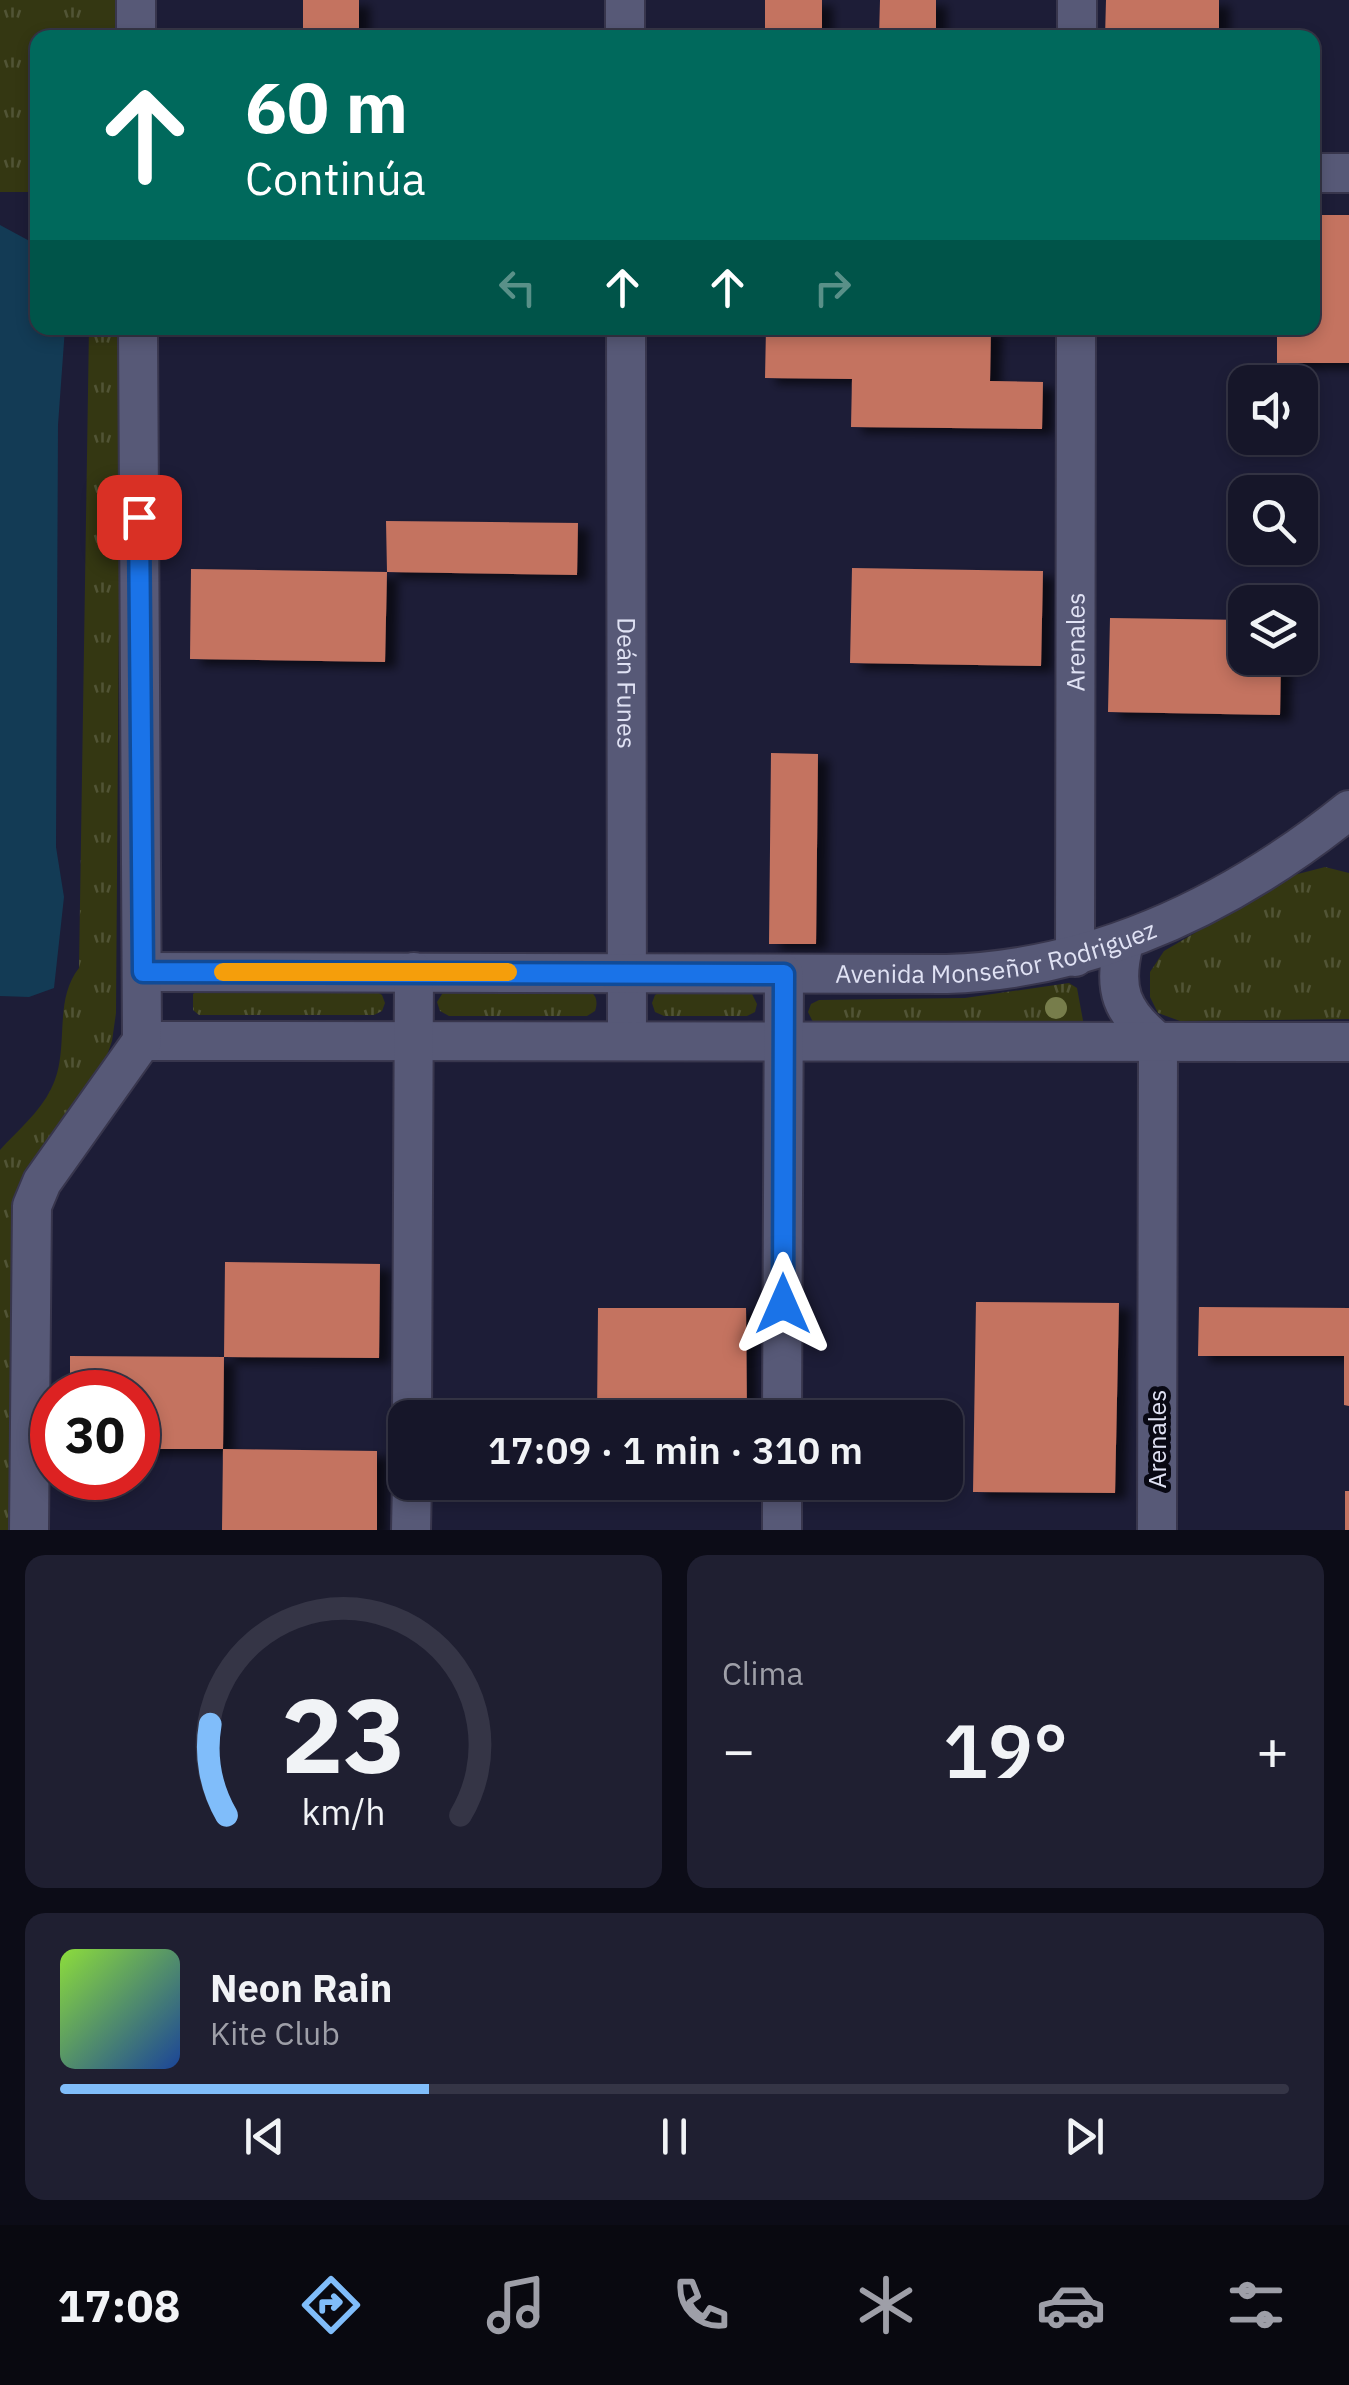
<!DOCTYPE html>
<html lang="es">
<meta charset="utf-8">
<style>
body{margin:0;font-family:"IBM Plex Sans",sans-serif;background:#1f1f31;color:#f1f3f6;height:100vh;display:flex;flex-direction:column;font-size:38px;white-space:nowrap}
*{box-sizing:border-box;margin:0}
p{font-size:32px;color:#9e9fa8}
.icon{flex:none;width:55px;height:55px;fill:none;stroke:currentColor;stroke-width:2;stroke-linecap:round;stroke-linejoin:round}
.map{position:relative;height:1530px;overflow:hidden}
.panel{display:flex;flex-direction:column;gap:25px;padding:25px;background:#0c0c17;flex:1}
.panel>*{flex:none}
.hud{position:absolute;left:30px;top:30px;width:1290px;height:305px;border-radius:20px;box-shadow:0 5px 15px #0003,0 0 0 2px #353546;background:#00695c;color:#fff;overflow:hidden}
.fabs{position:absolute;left:1228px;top:365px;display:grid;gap:20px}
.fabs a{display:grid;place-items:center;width:90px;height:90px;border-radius:20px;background:#161629;box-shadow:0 5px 15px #0003,0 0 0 2px #353546;font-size:50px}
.speed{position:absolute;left:30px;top:1370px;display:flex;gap:20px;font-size:50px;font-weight:700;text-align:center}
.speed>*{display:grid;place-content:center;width:130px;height:130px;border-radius:50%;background:#161629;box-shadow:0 5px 15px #0003,0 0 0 2px #353546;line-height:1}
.speed .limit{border:15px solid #d22;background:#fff;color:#111}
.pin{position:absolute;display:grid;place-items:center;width:85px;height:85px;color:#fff;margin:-42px;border-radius:20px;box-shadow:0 5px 15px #0006}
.me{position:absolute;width:110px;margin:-55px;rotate:0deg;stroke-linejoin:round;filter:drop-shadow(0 0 8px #0008)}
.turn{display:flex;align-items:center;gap:35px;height:210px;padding:0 50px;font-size:45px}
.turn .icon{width:130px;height:130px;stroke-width:2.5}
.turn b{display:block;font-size:70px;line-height:85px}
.lanes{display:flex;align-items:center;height:95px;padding:0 50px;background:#0003;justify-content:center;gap:50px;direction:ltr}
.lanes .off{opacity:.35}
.big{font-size:75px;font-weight:600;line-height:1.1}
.panel .widget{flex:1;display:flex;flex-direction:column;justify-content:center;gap:15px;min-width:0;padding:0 35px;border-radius:20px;background:#1f1f31}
.panel .dial{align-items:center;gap:0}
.dial svg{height:260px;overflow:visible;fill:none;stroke:#353546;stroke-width:7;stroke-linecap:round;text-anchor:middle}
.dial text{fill:#f1f3f6;stroke:none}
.song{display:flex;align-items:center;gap:30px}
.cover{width:120px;height:120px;border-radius:15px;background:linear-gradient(135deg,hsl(90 70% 55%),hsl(220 70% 35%))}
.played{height:10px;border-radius:5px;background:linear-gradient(90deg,#80bdfa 30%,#353546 30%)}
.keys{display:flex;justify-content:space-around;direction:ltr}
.heat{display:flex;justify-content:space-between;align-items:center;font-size:55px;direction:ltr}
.panel .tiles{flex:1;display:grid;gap:25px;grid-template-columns:1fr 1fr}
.widget:last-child{grid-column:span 2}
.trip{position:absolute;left:388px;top:1400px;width:575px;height:100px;border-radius:20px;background:#161629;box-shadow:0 5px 15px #0003,0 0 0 2px #353546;font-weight:600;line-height:100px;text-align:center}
.menu{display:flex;height:160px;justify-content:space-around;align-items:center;background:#090910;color:#9e9fa8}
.menu .icon{width:70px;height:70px}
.menu .selected{color:#80bdfa}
.menu b{font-size:45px;color:#f1f3f6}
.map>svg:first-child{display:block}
</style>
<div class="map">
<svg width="1349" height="1530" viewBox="0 0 1349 1530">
<defs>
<pattern id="grass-tufts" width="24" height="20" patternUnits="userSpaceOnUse" patternTransform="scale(2.5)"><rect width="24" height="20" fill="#343712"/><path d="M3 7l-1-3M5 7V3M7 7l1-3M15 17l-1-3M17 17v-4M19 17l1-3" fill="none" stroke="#515435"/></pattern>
<filter id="shadow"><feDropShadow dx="11" dy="6" stdDeviation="5" flood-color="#0009"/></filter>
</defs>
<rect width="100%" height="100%" fill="#1d1d37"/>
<!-- grass -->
<path fill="url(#grass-tufts)" d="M0,0H115L116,37L38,38L37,192H0Z
M89,328H121L116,1013L112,1041L105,1061L26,1185L16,1530H0V1150C17,1131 40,1112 51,1089C71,1051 52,1002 79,968Z
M1325,867L1349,873V1019L1180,1021L1158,1013L1150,997V972L1164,951L1294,875Z
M1069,983L1077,988L1084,1026L814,1024L808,1012L811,1004L819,1000L965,998Z
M199,990H374L382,995L385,1003L382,1011L374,1015H199L193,1010V994Z
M587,990C597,994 598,1002 595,1011L587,1016H449L440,1011L437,1002L444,991Z
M664,990L751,992L757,1004L755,1012L747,1016H664L655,1012L652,1003L655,995Z"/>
<!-- water -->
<path fill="#133b55" d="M0,225L37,245L38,328H65L58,425L56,847L64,897L54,988L29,997L0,996Z"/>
<!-- building -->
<path fill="#c47360" filter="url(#shadow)" d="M303,0H359V38H303Z
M765,0H822V38H765Z
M880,0H936V38H879Z
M1106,0H1219V38H1105Z
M1312,215H1349V363H1277V328H1312Z
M766,328H991L990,381L1043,382L1042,429L851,427L852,379L765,378Z
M386,521L578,523L577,575L387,572L385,662L190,659L191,569L387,572Z
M852,568L1043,571L1041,666L850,663Z
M1110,618L1245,620V658H1281L1280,715L1108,712Z
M771,753L818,754L816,944H769Z
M225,1262L380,1264L379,1358L224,1357Z
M976,1302L1119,1303L1115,1493L973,1492Z
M1199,1307L1349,1308V1406L1344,1405V1356H1198Z
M598,1308H746L747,1418H597Z
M70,1356L224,1357L223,1449H138V1392H70Z
M223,1449L377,1451V1530H222Z
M1345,1491H1349V1530H1345Z"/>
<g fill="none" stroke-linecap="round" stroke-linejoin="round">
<defs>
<g id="minor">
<path d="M136,0V38"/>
<path d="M625,0V38"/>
<path d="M1077,38V0"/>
<path d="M1312,173H1349"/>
<path id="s1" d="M626,328L627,1041"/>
<path d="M1124,943C1112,989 1121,1012 1158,1042L1157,1530"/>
<path id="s2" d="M1075,957L1076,328"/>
<path id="s3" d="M143,972L947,974C1099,969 1232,904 1349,810"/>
<path d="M142,1041L1349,1042"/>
<path d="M412,1418L414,972"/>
<path d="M782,1418L784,974"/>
<path d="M29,1530L32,1206L42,1182L142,1041L138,328"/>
<path d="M411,1530L412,1482"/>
<path d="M782,1530V1482"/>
</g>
</defs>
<!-- minor casing -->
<use href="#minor" stroke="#38364d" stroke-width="42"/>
<!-- minor -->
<use href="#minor" stroke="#575977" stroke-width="38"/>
</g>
<!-- trees -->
<circle fill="#777d4b" cx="1056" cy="1008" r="11"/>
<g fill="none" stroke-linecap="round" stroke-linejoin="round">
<defs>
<path id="route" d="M139,517L143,972L784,974L783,1304"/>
</defs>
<!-- route casing -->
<use href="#route" stroke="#114b97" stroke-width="25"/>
<!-- route -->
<use href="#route" stroke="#1a73e8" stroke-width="18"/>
<!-- slow -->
<path stroke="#f59e0b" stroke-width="18" d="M223,972H508"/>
</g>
<g text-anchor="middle" stroke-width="10" stroke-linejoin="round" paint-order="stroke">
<!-- street labels -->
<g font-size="25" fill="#e0e2f4" stroke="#090914">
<text dy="9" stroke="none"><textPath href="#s2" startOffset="315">Arenales</textPath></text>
<text dy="9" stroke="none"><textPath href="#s1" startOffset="355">Deán Funes</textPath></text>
<text dy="9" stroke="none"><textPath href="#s3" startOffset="855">Avenida Monseñor Rodriguez</textPath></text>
<text transform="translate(1157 1439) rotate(-90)" y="9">Arenales</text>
</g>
</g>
</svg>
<div class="fabs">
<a><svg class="icon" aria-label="sound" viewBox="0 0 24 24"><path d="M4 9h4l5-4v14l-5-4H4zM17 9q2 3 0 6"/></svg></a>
<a><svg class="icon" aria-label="search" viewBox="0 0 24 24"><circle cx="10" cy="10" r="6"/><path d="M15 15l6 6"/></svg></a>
<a><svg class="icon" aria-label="layers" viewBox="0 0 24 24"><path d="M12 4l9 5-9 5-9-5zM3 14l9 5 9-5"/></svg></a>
</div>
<div class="speed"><div class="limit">30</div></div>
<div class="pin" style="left:139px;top:517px;background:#d93025"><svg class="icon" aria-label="arrive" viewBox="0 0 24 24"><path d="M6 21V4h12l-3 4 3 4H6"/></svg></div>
<svg class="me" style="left:783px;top:1304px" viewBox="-20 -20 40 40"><path d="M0-17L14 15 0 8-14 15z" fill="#1a73e8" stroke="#fff" stroke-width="4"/></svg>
<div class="trip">17:09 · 1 min · 310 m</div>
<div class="hud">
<div class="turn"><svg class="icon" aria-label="ahead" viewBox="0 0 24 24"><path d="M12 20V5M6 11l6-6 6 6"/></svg><div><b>60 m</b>Continúa</div></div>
<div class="lanes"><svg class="icon off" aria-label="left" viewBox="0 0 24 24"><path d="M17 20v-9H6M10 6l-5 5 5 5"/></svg><svg class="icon" aria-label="ahead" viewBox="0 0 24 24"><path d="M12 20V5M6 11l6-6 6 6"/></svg><svg class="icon" aria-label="ahead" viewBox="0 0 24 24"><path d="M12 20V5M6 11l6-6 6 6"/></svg><svg class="icon off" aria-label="right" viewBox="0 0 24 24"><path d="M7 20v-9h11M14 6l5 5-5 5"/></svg></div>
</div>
</div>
<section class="panel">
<div class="tiles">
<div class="widget dial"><svg viewBox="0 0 100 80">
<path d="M14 69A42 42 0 1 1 86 69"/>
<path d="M14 69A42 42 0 0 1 9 41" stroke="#80bdfa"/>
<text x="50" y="56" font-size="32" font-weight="700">23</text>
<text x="50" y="72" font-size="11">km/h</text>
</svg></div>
<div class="widget"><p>Clima</p>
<div class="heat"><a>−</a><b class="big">19°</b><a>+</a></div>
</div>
<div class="widget">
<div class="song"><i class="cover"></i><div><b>Neon Rain</b><p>Kite Club</p></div></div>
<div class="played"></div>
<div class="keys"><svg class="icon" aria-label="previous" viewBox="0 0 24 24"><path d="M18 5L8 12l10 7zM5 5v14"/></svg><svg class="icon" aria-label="pause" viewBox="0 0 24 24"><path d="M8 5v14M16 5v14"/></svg><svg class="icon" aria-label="next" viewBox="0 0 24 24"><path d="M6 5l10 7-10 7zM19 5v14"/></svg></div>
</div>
</div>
</section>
<nav class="menu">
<b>17:08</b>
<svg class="icon selected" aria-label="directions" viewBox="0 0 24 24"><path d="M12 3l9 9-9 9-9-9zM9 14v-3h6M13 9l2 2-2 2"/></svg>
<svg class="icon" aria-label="music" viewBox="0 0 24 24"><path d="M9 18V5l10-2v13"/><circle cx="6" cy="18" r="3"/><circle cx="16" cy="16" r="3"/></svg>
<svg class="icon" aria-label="phone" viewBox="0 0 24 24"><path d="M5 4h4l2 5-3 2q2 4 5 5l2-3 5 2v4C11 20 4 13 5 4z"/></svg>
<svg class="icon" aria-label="climate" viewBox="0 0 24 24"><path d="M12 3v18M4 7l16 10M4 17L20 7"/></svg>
<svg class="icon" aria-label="car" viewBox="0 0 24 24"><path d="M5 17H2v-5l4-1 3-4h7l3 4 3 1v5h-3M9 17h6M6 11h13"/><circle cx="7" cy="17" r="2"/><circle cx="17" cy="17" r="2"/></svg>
<svg class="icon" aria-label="filters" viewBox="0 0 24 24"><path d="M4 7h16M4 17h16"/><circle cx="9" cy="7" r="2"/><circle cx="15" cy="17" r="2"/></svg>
</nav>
